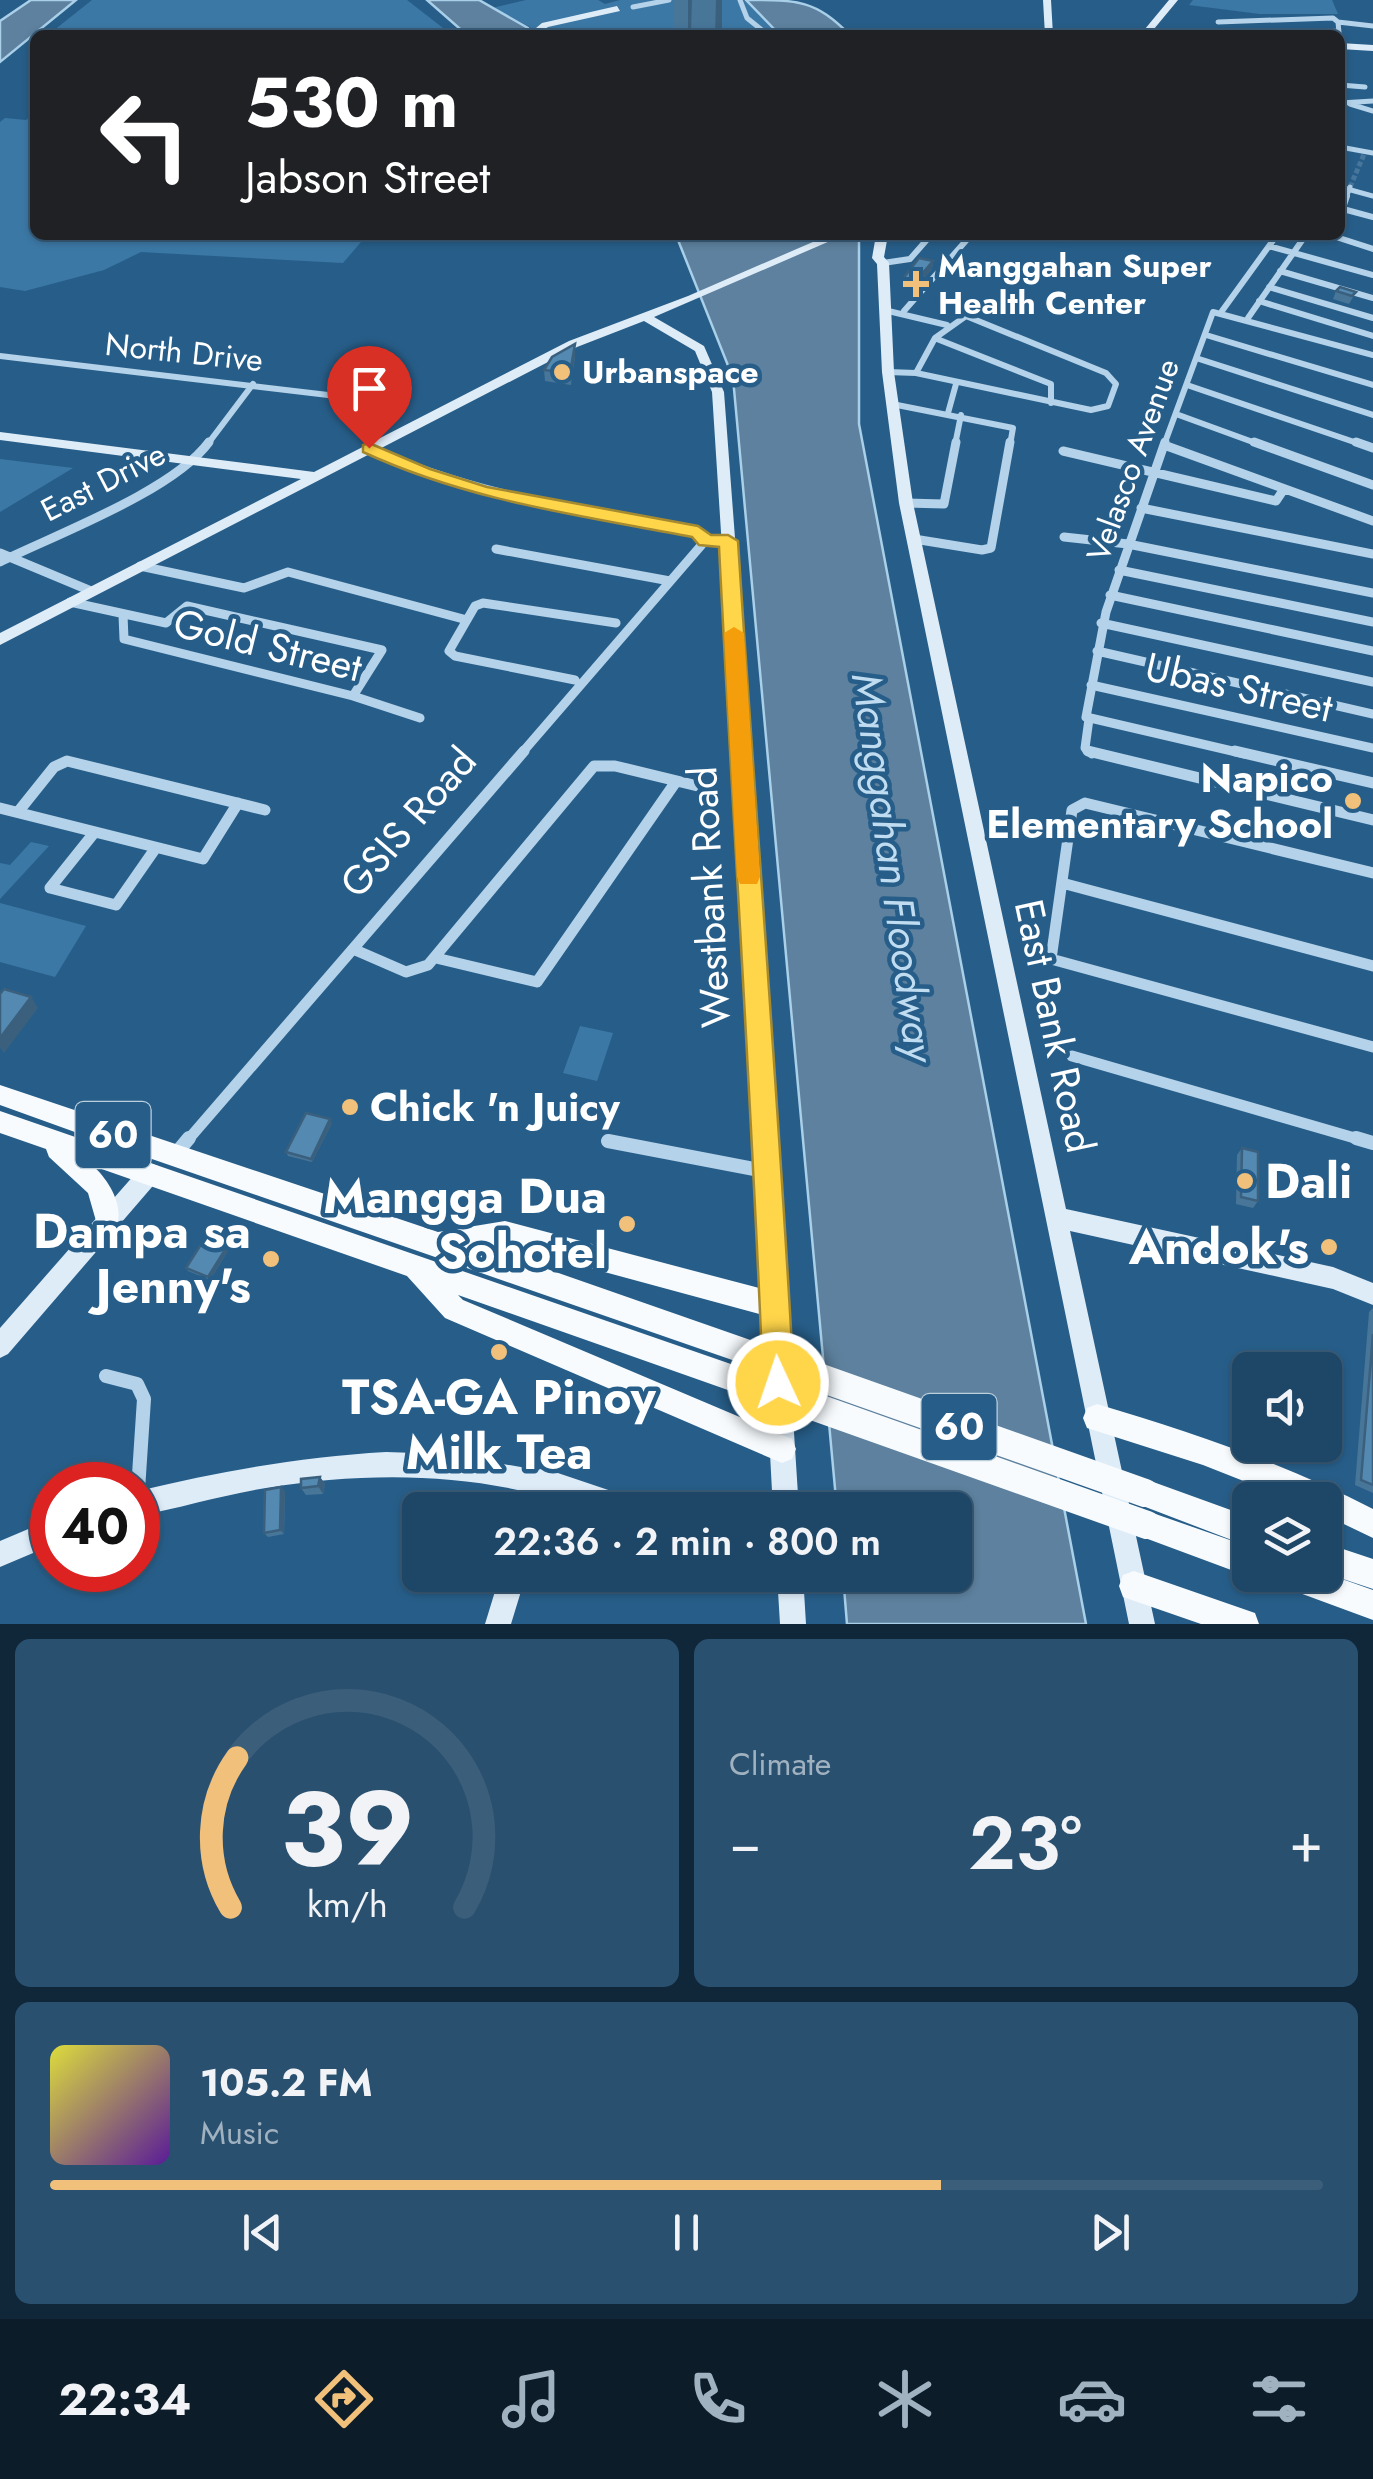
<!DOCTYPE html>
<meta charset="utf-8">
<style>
body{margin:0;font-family:Jost,sans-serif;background:#2a5070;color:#f1f3f6;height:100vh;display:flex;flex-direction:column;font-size:38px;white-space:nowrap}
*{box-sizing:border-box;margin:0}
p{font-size:32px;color:#a0b1c0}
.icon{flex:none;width:55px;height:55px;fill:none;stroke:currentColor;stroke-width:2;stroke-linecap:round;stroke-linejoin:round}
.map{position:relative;height:1624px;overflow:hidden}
.drawer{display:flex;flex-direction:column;gap:15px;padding:15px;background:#102639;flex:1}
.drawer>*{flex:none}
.hud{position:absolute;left:30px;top:30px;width:1315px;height:210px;border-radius:15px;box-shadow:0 2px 8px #0004,0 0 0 2px #3b5e7b;background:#202124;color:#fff;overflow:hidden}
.buttons{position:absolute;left:1232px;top:1352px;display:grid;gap:20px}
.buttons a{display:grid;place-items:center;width:110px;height:110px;border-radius:15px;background:#1d4667;box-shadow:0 2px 8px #0004,0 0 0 2px #3b5e7b;font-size:50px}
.speed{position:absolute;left:30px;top:1462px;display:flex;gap:20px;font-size:50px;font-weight:700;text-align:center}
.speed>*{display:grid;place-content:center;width:130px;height:130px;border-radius:50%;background:#1d4667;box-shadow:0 2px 8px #0004,0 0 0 2px #3b5e7b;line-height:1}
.speed .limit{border:15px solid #d22;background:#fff;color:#111}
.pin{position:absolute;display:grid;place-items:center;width:85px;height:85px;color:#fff;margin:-102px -42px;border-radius:50% 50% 50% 0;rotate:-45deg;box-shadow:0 0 10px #0007}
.pin .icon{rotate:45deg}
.me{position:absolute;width:110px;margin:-55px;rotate:357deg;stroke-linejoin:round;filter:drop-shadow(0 0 8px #0008)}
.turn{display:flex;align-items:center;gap:35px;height:210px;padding:0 50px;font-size:45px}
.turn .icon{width:130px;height:130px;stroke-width:2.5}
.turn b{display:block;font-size:70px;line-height:85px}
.big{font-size:75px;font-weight:600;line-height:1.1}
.drawer .widget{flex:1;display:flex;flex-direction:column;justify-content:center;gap:15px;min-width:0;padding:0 35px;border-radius:15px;background:#2a5070}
.drawer .dial{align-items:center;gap:0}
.dial svg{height:260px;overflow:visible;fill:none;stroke:#3b5e7b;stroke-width:7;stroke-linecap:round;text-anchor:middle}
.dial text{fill:#f1f3f6;stroke:none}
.song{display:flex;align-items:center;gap:30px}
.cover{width:120px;height:120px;border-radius:15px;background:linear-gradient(135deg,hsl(60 70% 55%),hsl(270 70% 35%))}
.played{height:10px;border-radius:5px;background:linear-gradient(90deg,#f1c07a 70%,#3b5e7b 70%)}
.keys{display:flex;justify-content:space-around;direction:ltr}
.heat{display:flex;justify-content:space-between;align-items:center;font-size:55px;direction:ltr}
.drawer .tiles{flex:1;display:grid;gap:15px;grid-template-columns:1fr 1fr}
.widget:last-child{grid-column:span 2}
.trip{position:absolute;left:402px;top:1492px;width:570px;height:100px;border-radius:15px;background:#1d4667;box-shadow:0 2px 8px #0004,0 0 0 2px #3b5e7b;font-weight:600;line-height:100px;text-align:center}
.tab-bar{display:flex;height:160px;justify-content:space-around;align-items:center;background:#0c1c29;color:#a0b1c0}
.tab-bar .icon{width:70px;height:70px}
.tab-bar .active{color:#f1c07a}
.tab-bar b{font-size:45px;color:#f1f3f6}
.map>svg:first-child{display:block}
</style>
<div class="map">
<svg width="1373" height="1624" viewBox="0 0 1373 1624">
<rect width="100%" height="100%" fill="#275e89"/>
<!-- green -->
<path fill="#3c78a5" d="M92,0H407L452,35H48Z
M526,0H598L605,4L620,0H744L780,35H532L530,27L492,8Z
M1193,0H1332L1338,14H1260L1189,5Z
M35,113V235H367L343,263L141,252L104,270L25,291L0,287V122L5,118L26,120Z
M0,459L73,468L0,512Z
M31,842L49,846L0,899V863L10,865Z
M0,903L86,926L55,977L0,962Z
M580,1026L613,1033L597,1081L563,1073Z"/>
<!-- water -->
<path fill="#5d819e" stroke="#a9cfe9" stroke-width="2.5" d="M31,0H76L0,62V21Z
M427,0H479L528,28L529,35H467Z
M746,0C799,0 815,0 850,35H780Z
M676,235H859V424L1086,1624H847L843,1575H955V1510H837L733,378Z"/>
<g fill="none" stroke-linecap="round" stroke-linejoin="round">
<!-- street-tunnel -->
<path stroke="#47769b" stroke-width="5" stroke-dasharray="5 2.5" stroke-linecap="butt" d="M1350,187L1365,152"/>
<!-- street-far4 -->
<path stroke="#b4d2e9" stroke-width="5" d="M740,0L747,18L768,35
M633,7L669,0
M1218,22L1333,18L1338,22L1339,33
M1338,22L1373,26
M1176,35L1339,31
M1340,85L1365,87
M1340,103L1373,101
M1350,104L1373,111
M1340,147L1373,153
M1340,187L1373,196
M1346,198L1350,187"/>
<!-- street-far3 -->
<path stroke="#b4d2e9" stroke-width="6" d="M1343,209L1373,217
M1340,217L1347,196
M1333,236L1373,249
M1269,246L1373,275
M883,263L910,259L931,235
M1280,271L1373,298
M1269,287L1373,318
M1259,301L1373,336
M884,310L947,325
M904,311L971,235
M1222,311L1277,235
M966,316L1106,373L1116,384L1108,406L1091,410L916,373L935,338Z
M1248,318L1303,239L1333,235
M1206,335L1373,385
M937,339L1051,384V403
M0,356L362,399
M1196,358L1373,415
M888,372L916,373
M1187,385L1363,445
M892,404L1013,428L1010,445
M948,413L956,384
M1176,414L1261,445
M207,445L253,384
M955,445L961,415
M1164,445L1213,312L1373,355"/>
<!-- street-far2 -->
<path stroke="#b4d2e9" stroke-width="9" d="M1165,442L1106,612L1086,717L1245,754
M1254,442L1373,485
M1356,442L1373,448
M1164,445L1373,521
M369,448C474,496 585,511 698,532L705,541H728
M1063,451L1276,501L1284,489
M906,503L944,504L956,442
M1141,508L1373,554
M1064,537L1128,544L1373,593
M914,539L982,550L991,548L1010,442
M496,549L670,581
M0,553L91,591
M0,562C57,534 173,491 209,442
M140,566L244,588L288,572L467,620
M1119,570L1373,622
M1110,595L1373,651
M70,602L166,623L187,606L382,650L353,696
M123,615L124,639L353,696L420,718
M1101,623L1373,682
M1097,651L1373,714
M575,680L455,656L449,651L475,606L483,603L616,623
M1091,685L1373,748
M1089,719L1085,748L1092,754
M521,754L705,541"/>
<!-- street-far1 -->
<path stroke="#b4d2e9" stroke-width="11" d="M1088,751L1373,820
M1235,751L1373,783
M0,808L203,859L238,803
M18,812L54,767L67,761L265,810
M94,833L50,888L116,905L155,849
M1373,873L1085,803L1072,810L1051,959L1373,1047
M1062,883L1373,966
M353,949L406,972L428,965L594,766H615L710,789
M436,958L537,982L675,783
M1072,1056L1365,1141
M187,1141L524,751"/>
<!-- street -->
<path stroke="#b4d2e9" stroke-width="14" d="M1356,1138L1373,1143
M608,1141L765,1171
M174,1156L189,1138
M106,1376L137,1384L144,1399L138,1490"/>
<!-- secondary -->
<path fill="#deecf8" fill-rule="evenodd" d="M1043,0H1051L1053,35H1045Z
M1169,0H1178L1149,35H1140Z
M617,6L620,11L548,27L545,29L546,35H538L536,28L542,23Z
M1340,43L1373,45V51L1340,49Z
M829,235H844L654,317L704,346L724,392L745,671L799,1510H773L721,532L712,392L695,351L644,321L577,347L0,645V633L301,479L0,440V432L314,472L569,341L688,296Z
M876,235H888L884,257L889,263L894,372L913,503L1066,1209L1333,1267L1373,1283V1305L1333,1289L1070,1231L1155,1624H1129L899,503L882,372L877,264L872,258Z
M150,1163L158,1166L161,1173L158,1180L8,1354L0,1358V1328L142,1166Z
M386,1452L445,1454L538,1470L543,1468L641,1501L645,1510H594L550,1497L546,1510H520L527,1492C441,1472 352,1474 266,1488C222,1495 180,1508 138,1516V1491C220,1471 301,1457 386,1452Z
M52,1519V1545L0,1567V1541Z
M500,1575H526L511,1624H485Z
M777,1575H803L806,1624H780Z"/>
<!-- primary -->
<path fill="#f7fbfe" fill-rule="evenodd" d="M0,1085L438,1232L505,1221L774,1292L783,1296L787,1305L783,1314L774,1318L505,1245L487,1248L773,1348L783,1351L786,1361L783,1371L773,1374L97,1140L0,1105Z
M0,1111L783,1382L787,1392L783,1402L773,1406L458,1295L463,1300L792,1439L796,1449L792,1459L782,1463L445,1318L407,1276L93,1166C109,1180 125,1207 116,1228L107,1232L98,1228L88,1193L49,1157L46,1149L0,1133Z
M1097,1404C1192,1432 1285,1464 1373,1509V1538L1325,1515V1500H1292L1203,1465L1087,1428L1083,1418L1087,1408Z
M1145,1479L1250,1517V1547L1135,1503L1131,1493L1135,1483Z
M1147,1511L1250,1547V1575H1254L1250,1577L1137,1535L1133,1525L1137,1515Z
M1325,1543L1373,1559V1589L1325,1573Z
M1134,1571L1255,1613L1259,1624H1201L1123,1597L1119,1586L1123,1575Z
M1325,1573L1373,1590V1620L1278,1585L1273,1575Z"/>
<!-- primary-bridge -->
<path stroke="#f7fbfe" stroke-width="28" d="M773,1361L1145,1493
M773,1392L1147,1525"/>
</g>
<!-- wall -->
<path fill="#487699" d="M673,0H722V35H691V32L690,35H682L673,31Z
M933,261L932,269L913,290L901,287L902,280Z
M1336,291L1356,292L1349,304L1333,299Z
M575,344V356L571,385L545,381L544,370Z
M332,1123L312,1162L288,1156L286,1152Z
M1242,1148L1258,1201L1253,1208L1236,1204L1237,1155Z
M236,1232L237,1236L210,1280L188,1271L186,1268Z
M1373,1308V1493L1355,1485L1369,1312Z
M320,1477L325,1484L323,1494L306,1495L301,1488Z
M281,1487L285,1492L284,1534L268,1537L264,1533Z"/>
<!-- shaded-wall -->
<path fill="#3b607d" d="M688,0H692L691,32L690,35H688Z
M716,0H722V35H715Z
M933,261L932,269L913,290L914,283Z
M575,344V356L571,385L570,373Z
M31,997L38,1008L4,1053L0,1047V1038Z
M330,1119L332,1123L312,1162L311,1159Z
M236,1232L237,1236L210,1280L208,1277Z
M320,1477L325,1484L323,1494L318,1486Z
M281,1487L285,1492L284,1534L280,1530Z"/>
<!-- building -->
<path fill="#5489b2" stroke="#3b607d" stroke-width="2.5" d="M919,258L933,261L914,283L902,280Z
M1340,287L1356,292L1352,296L1336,291Z
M575,344L570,373L544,370L552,357Z
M4,989L31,997L0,1038V994Z
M306,1113L330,1119L311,1159L286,1152Z
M1242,1148L1258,1152V1201L1241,1197Z
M214,1224L236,1232L208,1277L186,1268Z
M1373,1334V1485L1361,1480Z
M320,1477L318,1486L301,1488V1479Z
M281,1487L280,1530L264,1533L265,1490Z"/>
<!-- route -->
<path fill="#ffd54a" stroke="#a68a30" stroke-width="2.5" d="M369,443L430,469L487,487L698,526L711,535H728L738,541C756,821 779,1102 794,1383L789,1394L778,1398L768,1394L763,1383C752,1104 733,825 719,547L699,545L692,537C578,515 469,501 363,452V445Z"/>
<!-- slow -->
<path fill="#f59e0b" d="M734,627L744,633L760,877L757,884H740L737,877L724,633Z"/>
<!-- markers -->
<g fill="#f1c07a" stroke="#275e89" stroke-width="4">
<path d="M911 269h10v10h10v10h-10v10h-10v-10h-10v-10h10z"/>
<circle cx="562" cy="372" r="10"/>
<circle cx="1353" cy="801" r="10"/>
<circle cx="350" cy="1107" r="10"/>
<circle cx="1245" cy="1181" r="10"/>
<circle cx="627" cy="1224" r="10"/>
<circle cx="1329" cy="1247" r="10"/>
<circle cx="271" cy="1259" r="10"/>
<circle cx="499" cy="1352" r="10"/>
</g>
<g text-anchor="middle" stroke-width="9" stroke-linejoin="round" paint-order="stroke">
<!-- far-poi labels -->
<g font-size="32" font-weight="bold" fill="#fff" stroke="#275e89" text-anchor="start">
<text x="938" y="277">Manggahan Super<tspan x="938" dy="37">Health Center</tspan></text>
<text x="582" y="383">Urbanspace</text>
</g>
<!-- far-street labels -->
<g font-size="32" fill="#fff" stroke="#275e89">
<text transform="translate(184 352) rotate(6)" y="11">North Drive</text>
<text transform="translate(1133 460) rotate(-70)" y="11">Velasco Avenue</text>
<text transform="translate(103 482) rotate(-27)" y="11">East Drive</text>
</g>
<!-- shield labels -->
<g fill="#275e89" stroke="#becfdc" stroke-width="2.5">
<rect x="75.5" y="1102" width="75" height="66" rx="8"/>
<rect x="921.5" y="1394" width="75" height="66" rx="8"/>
</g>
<g font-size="38" font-weight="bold" fill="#fff">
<text x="113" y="1148">60</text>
<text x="959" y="1440">60</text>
</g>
<!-- street labels -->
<g font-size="40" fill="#fff" stroke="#275e89">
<text transform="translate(268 645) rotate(14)" y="14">Gold Street</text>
<text transform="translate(1239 687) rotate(13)" y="14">Ubas Street</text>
<text transform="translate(408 822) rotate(-49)" y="14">GSIS Road</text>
<text transform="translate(709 897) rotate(-93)" y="14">Westbank Road</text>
<text transform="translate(1055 1026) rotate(78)" y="14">East Bank Road</text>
</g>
<!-- poi labels -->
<g font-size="40" font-weight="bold" fill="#fff" stroke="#275e89" text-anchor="end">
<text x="1333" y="792">Napico<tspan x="1333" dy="46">Elementary School</tspan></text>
<text x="370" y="1121" text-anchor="start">Chick 'n Juicy</text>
</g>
<!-- water labels -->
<g font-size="42" font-style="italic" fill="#c0dcf0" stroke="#275e89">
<text transform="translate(894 867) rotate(82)" y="15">Manggahan Floodway</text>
</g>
<!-- near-poi labels -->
<g font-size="48" font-weight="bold" fill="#fff" stroke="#275e89" text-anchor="end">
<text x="1265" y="1198" text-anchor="start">Dali</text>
<text x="607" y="1213">Mangga Dua<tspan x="607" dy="55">Sohotel</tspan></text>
<text x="251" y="1248">Dampa sa<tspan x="251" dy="55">Jenny's</tspan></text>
<text x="1309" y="1264">Andok's</text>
<text x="499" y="1414" text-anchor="middle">TSA-GA Pinoy<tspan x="499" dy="55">Milk Tea</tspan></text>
</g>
</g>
</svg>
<div class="buttons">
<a><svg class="icon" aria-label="sound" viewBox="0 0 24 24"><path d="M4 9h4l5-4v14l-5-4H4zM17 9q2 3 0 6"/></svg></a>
<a><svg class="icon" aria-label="layers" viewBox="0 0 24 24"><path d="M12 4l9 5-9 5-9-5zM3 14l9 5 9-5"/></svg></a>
</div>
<div class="speed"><div class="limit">40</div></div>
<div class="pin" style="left:369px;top:448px;background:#d93025"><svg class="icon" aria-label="arrive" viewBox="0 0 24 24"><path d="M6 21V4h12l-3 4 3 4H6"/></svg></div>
<svg class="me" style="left:778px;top:1383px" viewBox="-20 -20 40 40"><circle r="17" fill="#ffd54a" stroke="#fff" stroke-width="3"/><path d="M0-11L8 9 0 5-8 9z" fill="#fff"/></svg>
<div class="trip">22:36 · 2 min · 800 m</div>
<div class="hud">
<div class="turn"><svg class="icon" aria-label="left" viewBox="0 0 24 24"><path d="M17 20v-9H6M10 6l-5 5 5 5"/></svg><div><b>530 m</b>Jabson Street</div></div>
</div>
</div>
<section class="drawer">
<div class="tiles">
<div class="widget dial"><svg viewBox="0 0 100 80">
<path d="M14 69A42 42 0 1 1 86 69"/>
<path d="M14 69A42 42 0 0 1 16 23" stroke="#f1c07a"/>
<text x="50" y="56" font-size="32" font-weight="700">39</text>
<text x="50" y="72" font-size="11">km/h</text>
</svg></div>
<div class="widget"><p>Climate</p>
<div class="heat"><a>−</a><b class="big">23°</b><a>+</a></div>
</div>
<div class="widget">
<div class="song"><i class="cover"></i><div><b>105.2 FM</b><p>Music</p></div></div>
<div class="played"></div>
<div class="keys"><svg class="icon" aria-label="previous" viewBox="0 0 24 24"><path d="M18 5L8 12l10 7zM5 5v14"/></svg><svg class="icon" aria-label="pause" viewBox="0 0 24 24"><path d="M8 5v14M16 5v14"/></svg><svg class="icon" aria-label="next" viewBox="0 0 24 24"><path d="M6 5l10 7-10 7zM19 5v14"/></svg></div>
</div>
</div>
</section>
<nav class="tab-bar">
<b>22:34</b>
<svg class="icon active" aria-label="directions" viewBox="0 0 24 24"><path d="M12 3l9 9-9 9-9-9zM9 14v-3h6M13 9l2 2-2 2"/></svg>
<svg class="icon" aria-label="music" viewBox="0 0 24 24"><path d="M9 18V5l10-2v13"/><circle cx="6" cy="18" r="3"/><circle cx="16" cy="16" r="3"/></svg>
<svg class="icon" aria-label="phone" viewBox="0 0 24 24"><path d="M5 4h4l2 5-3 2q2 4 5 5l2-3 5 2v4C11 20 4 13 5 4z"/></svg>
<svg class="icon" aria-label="climate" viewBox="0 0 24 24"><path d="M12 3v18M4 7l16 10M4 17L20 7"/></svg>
<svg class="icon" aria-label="car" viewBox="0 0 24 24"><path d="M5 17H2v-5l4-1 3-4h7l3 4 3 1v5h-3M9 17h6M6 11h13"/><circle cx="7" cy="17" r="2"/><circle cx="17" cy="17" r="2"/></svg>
<svg class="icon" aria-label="filters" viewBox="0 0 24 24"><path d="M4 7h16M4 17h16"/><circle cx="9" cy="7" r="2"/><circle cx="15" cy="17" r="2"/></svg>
</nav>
